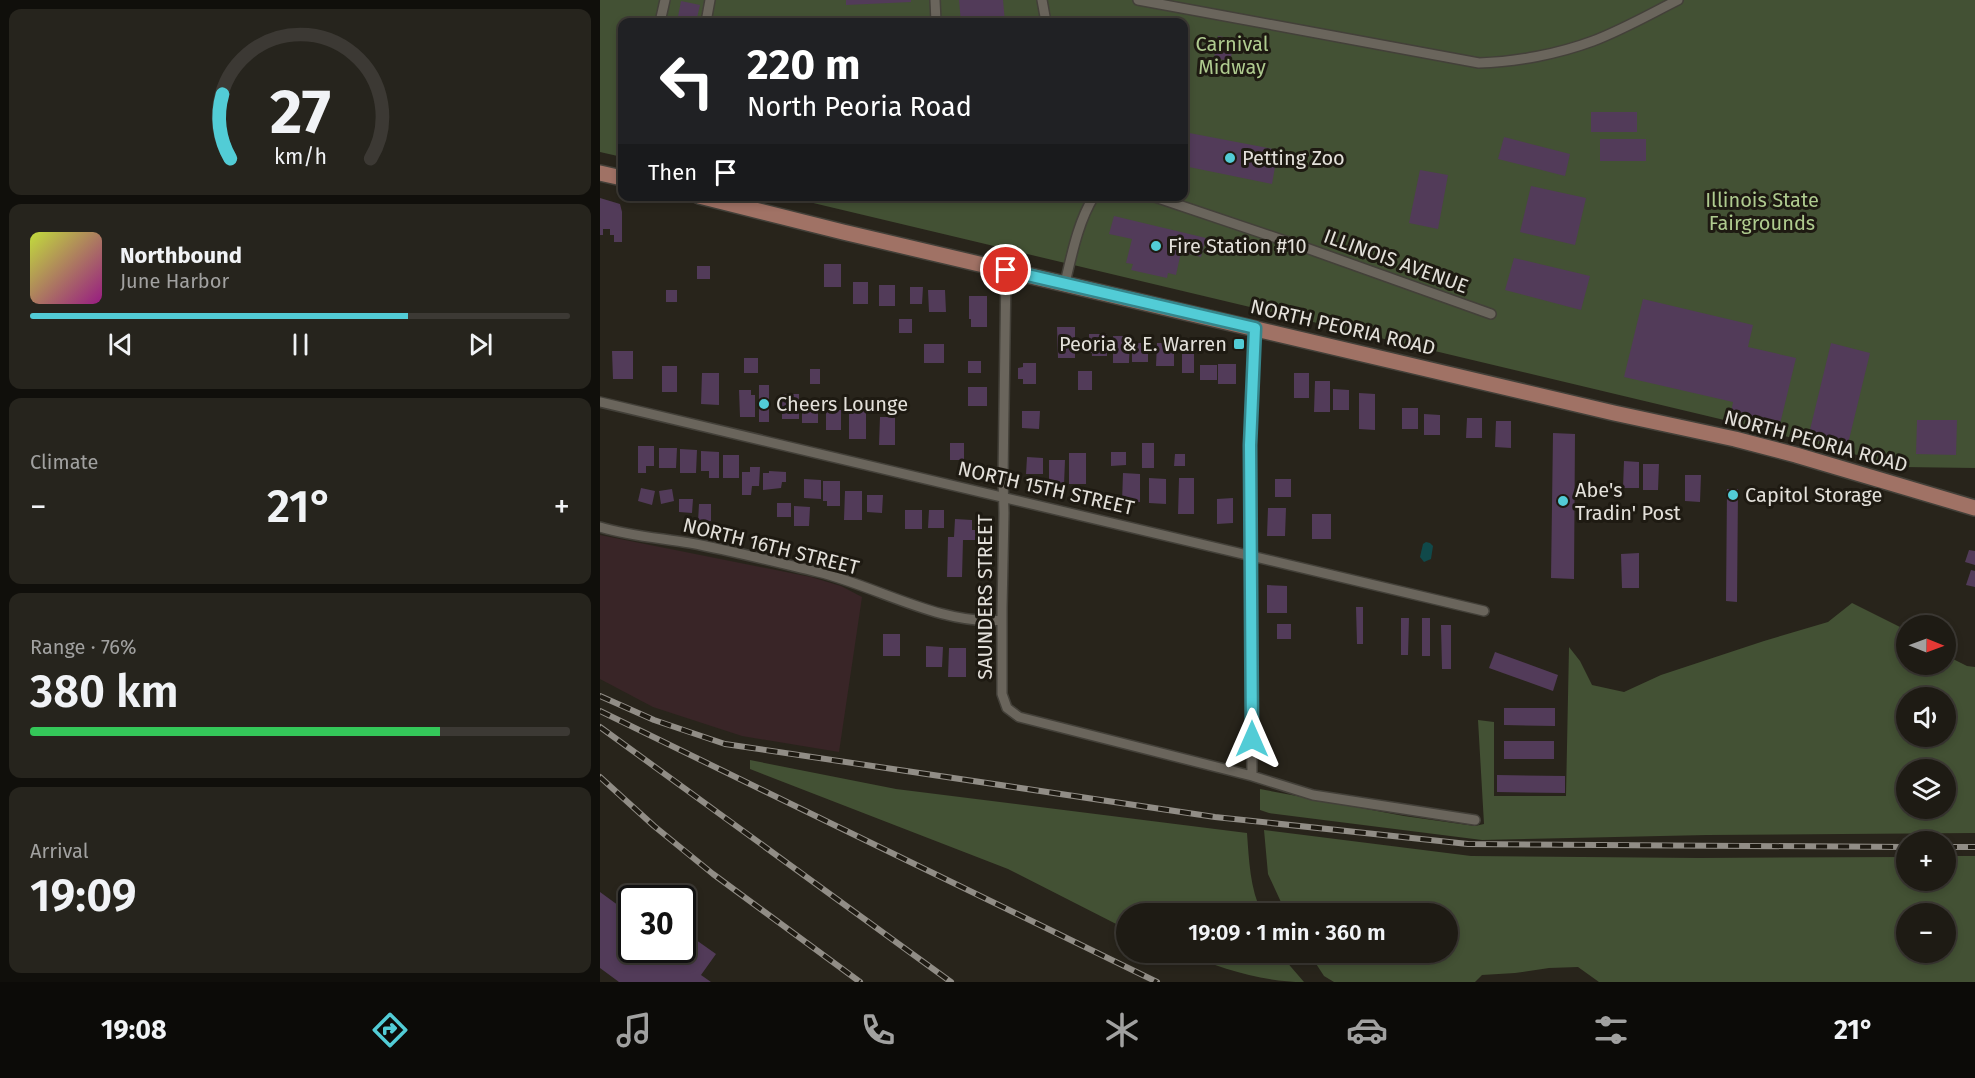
<!DOCTYPE html>
<meta charset="utf-8">
<style>
body{margin:0;font-family:"Fira Sans",sans-serif;background:#26241d;color:#f1f3f6;height:100vh;display:flex;flex-direction:column;font-size:22px;white-space:nowrap}
*{box-sizing:border-box;margin:0}
p{font-size:20px;color:#a1a1a0}
.icon{flex:none;width:33px;height:33px;fill:none;stroke:currentColor;stroke-width:2;stroke-linecap:round;stroke-linejoin:round}
.map{position:relative;flex:1;overflow:hidden}
.panel{display:flex;flex-direction:column;gap:9px;padding:9px;background:#100f0b;width:600px}
.panel>*{flex:none}
.top-card{position:absolute;left:18px;top:18px;width:570px;height:183px;border-radius:12px;box-shadow:0 3px 9px #0003,0 0 0 2px #3c3934;background:#202124;color:#fff;overflow:hidden}
.needle{width:39px;rotate:91deg}
.buttons{position:absolute;left:1296px;top:615px;display:grid;gap:12px}
.buttons a{display:grid;place-items:center;width:60px;height:60px;border-radius:50%;background:#1e1b14;box-shadow:0 3px 9px #0003,0 0 0 2px #3c3934;font-size:30px}
.speed{position:absolute;left:18px;top:885px;display:flex;gap:12px;font-size:30px;font-weight:700;text-align:center}
.speed>*{display:grid;place-content:center;width:78px;height:78px;border-radius:50%;background:#1e1b14;box-shadow:0 3px 9px #0003,0 0 0 2px #3c3934;line-height:1}
.speed .limit{border:3px solid #111;border-radius:9px;background:#fff;color:#111}
.pin{position:absolute;display:grid;place-items:center;width:51px;height:51px;color:#fff;margin:-26px;border:3px solid #fff;border-radius:50%;box-shadow:0 2px 6px #0007}
.me{position:absolute;width:66px;margin:-33px;rotate:0deg;stroke-linejoin:round;filter:drop-shadow(0 0 4px #0008)}
.turn{display:flex;align-items:center;gap:21px;height:126px;padding:0 30px;font-size:27px}
.turn .icon{width:78px;height:78px;stroke-width:2.5}
.turn b{display:block;font-size:42px;line-height:51px}
.then{display:flex;align-items:center;height:57px;padding:0 30px;background:#0003;gap:12px;font-size:22px}
.big{font-size:45px;font-weight:600;line-height:1.1}
.panel .tile{flex:1;display:flex;flex-direction:column;justify-content:center;gap:9px;min-width:0;padding:0 21px;border-radius:12px;background:#26241d}
.panel .dial{align-items:center;gap:0}
.dial svg{height:156px;overflow:visible;fill:none;stroke:#3c3934;stroke-width:7;stroke-linecap:round;text-anchor:middle}
.dial text{fill:#f1f3f6;stroke:none}
.song{display:flex;align-items:center;gap:18px}
.cover{width:72px;height:72px;border-radius:9px;background:linear-gradient(135deg,hsl(70 70% 55%),hsl(310 70% 35%))}
.played{height:6px;border-radius:3px;background:linear-gradient(90deg,#52ccd6 70%,#3c3934 70%)}
.keys{display:flex;justify-content:space-around;direction:ltr}
.heat{display:flex;justify-content:space-between;align-items:center;font-size:33px;direction:ltr}
.charge{height:9px;border-radius:4px;background:linear-gradient(90deg,#34c759 76%,#3c3934 0)}
.trip{position:absolute;left:516px;top:903px;width:342px;height:60px;border-radius:30px;background:#1e1b14;box-shadow:0 3px 9px #0003,0 0 0 2px #3c3934;font-weight:600;line-height:60px;text-align:center}
.dock{display:flex;height:96px;justify-content:space-around;align-items:center;background:#0c0b08;color:#a1a1a0}
.dock .icon{width:42px;height:42px}
.dock .active{color:#52ccd6}
.dock b{font-size:27px;color:#f1f3f6}
main{display:flex;flex:1;min-height:0}
.map>svg:first-child{display:block}
</style>
<main>
<section class="panel">
<div class="tile dial"><svg viewBox="0 0 100 80">
<path d="M14 69A42 42 0 1 1 86 69"/>
<path d="M14 69A42 42 0 0 1 10 36" stroke="#52ccd6"/>
<text x="50" y="56" font-size="32" font-weight="700">27</text>
<text x="50" y="72" font-size="11">km/h</text>
</svg></div>
<div class="tile">
<div class="song"><i class="cover"></i><div><b>Northbound</b><p>June Harbor</p></div></div>
<div class="played"></div>
<div class="keys"><svg class="icon" aria-label="previous" viewBox="0 0 24 24"><path d="M18 5L8 12l10 7zM5 5v14"/></svg><svg class="icon" aria-label="pause" viewBox="0 0 24 24"><path d="M8 5v14M16 5v14"/></svg><svg class="icon" aria-label="next" viewBox="0 0 24 24"><path d="M6 5l10 7-10 7zM19 5v14"/></svg></div>
</div>
<div class="tile"><p>Climate</p>
<div class="heat"><a>−</a><b class="big">21°</b><a>+</a></div>
</div>
<div class="tile"><p>Range · 76%</p><b class="big">380 km</b><div class="charge"></div></div>
<div class="tile"><p>Arrival</p><b class="big">19:09</b></div>
</section>
<div class="map">
<svg width="1375" height="982" viewBox="0 0 1375 982">
<rect width="100%" height="100%" fill="#28241b"/>
<!-- industrial -->
<path fill="#392527" d="M0,535L211,577L241,586L262,597L239,752L142,736L53,707L0,679Z"/>
<!-- green -->
<path fill="#435134" fill-rule="evenodd" d="M0,0H1375V468L1303,467L1120,419L188,197L584,196V22H22V157L0,152Z
M1252,603L1304,629L1306,634V664H1346V656H1347L1367,666L1375,667V833L1107,835L882,840L669,813L660,810V789L804,816L875,826L884,824L878,720L894,722V796H966L969,647L980,661L992,685L1024,692L1061,675L1164,641L1228,622ZM1306,698H1346V736H1306ZM1306,770H1346V808H1306Z
M150,760L296,789L647,833C649,860 650,889 662,913L526,914V929L408,869L150,769Z
M664,830L871,856L1099,858L1306,857V880H1346V856H1375V982H999L978,967L949,968L915,973L882,975L875,982H734L724,976L709,953L848,952V914L686,913L668,874ZM1306,914H1346V952H1306Z
M582,953H681L685,960L704,982C662,982 621,968 582,953Z"/>
<!-- water -->
<path fill="#10494a" d="M826,542L830,543L833,546L831,559L824,562L820,557L823,544Z"/>
<!-- building -->
<path fill="#523b59" d="M246,0H311V2L246,5Z
M359,0H403L405,22H361Z
M81,1L100,5L96,22H77Z
M618,36L635,39L630,61L614,58Z
M991,112H1037V132H991Z
M584,132L678,150L672,184L584,166Z
M904,137L970,154L965,176L898,159Z
M1000,139H1046V161H1000Z
M820,170L848,175L838,229L809,223Z
M931,186L986,198L975,245L920,232Z
M0,198L20,204L22,212V242H14V235H10V229H3V235H0Z
M514,216L606,238L601,257L581,252L576,275L568,273L567,278L531,270L533,264L526,263L532,239L509,234Z
M914,258L990,276L981,310L905,290Z
M224,264H241V287H224Z
M97,266H110V279H97Z
M253,282H268V304H253Z
M279,285H295V306H279Z
M310,287H323L322,304H310Z
M66,290H77V302H66Z
M328,290H345L346,312H329Z
M369,296H387V327H371V319H369Z
M1043,299L1153,325L1148,347L1196,358L1180,424L1131,413L1133,402L1024,377Z
M299,319H312V333H299Z
M457,327H475V358H458Z
M489,334H507V356H492V353H489Z
M513,336H530L529,363H513Z
M532,343H548V362H532Z
M557,343H574V366H556Z
M1231,343L1270,353L1247,448L1208,438Z
M324,344H344V363H324Z
M12,351H33V379H13Z
M582,354H594V373H582Z
M144,358H158V373H144Z
M368,361H381V373H368Z
M423,363H436V384H423V379H418V368L423,367Z
M618,364H636V384H618Z
M600,365H617V380H600Z
M62,366H77V392H62Z
M210,369H220V384H210Z
M478,371H492V390H478Z
M102,373H119V405L101,404Z
M694,373H709V398H694Z
M715,381H730V412H714Z
M159,385H169V422H159Z
M368,387H387V406H368Z
M733,389L749,390V410H733Z
M139,390H151V395H155V417H140Z
M759,393L775,394V430L759,429Z
M182,394H199V419H182Z
M202,402H218V423H202Z
M249,405L266,406V439H249Z
M802,408H818V429H802Z
M226,410H241V430H226Z
M422,411H440L439,429L422,428Z
M824,414L840,415V435H824Z
M280,417H295V445H279Z
M867,418H882V438H866Z
M1317,420H1357L1356,455L1316,454Z
M896,421H911V448L895,447Z
M953,433L975,434L974,579L951,578Z
M350,443H364V460H350Z
M542,443H554V468H542Z
M38,446H54V466H46V473H38Z
M59,448H77L76,468H59Z
M80,449L97,450L96,473H80Z
M101,451L119,452V478H109V471H101Z
M511,452H526V465L511,466Z
M469,453H486V484H469Z
M575,454H585V466H574Z
M123,455H139V478H123Z
M427,457L443,458V474H426Z
M449,460H465L464,485H449Z
M1024,461L1039,462V488H1023Z
M1043,464H1059L1058,490H1043Z
M150,467H160L159,486H152L151,495H142V472H150Z
M169,471L186,472V482H182L181,488L163,490V473H169Z
M523,473L540,474V502H522Z
M1085,475H1101L1100,502L1085,501Z
M549,478L566,479V504L549,503Z
M579,478H594V514H578Z
M204,479L221,480V499L204,498Z
M675,479H691V497H675Z
M223,481H240V506H227V501H223Z
M41,488L55,491L52,505L38,501Z
M72,489L74,501L61,504L59,491Z
M1127,489H1138L1137,602L1126,601Z
M245,491H262V520H244Z
M267,495H283L282,513L267,512Z
M633,498V523L617,524V499Z
M79,499H93L92,513L79,512Z
M177,503H191V517H177Z
M99,504H111V521L98,522Z
M194,506L210,507L209,526H194Z
M668,508H686L685,536H667Z
M305,510H322V529H305Z
M329,510H344V528H328Z
M712,514H731V539H712Z
M355,519L372,520V530H378V540H363L362,577H347L348,537H354Z
M1369,550L1375,551V565L1365,562Z
M1039,553V588H1022L1021,554Z
M1371,570L1375,571V587L1366,585Z
M667,585L687,586V613H667Z
M756,607H763V644H757Z
M801,618H809L808,655H801Z
M822,618H830V656H822Z
M677,624H691V639H677Z
M841,625H851V669H842Z
M283,634H300V656H283Z
M326,646L343,647L342,667H326Z
M349,648H366V677H348Z
M895,652L958,675L953,691L889,668Z
M904,708H955V726L904,725Z
M904,741H954V759H904Z
M897,775L965,776V793L897,792Z
M0,892L26,911L32,904V950H82V930L116,954L101,975L111,982H19L0,968Z"/>
<g fill="none" stroke-linecap="round" stroke-linejoin="round">
<defs>
<path id="minor" d="M335,0L336,22
M442,0L446,22
M538,0L879,63C916,62 958,54 993,41C1022,30 1050,14 1078,0
M60,22L65,0
M106,22L110,0
M552,196L709,249L891,314
M406,270L403,478L404,513L402,608V694L407,708L419,717L652,776L713,795L875,820
M465,283C472,254 478,222 494,196
M0,402C294,472 589,540 884,611
M0,527C29,536 60,538 90,543C133,551 176,562 218,572C276,586 342,626 402,620
M652,776L650,445L655,328"/>
<path id="primary" d="M0,173L22,178
M99,196L243,232L1014,413L1135,439L1196,455L1375,508"/>
</defs>
<!-- minor casing -->
<use href="#minor" stroke="#434039" stroke-width="12"/>
<!-- primary casing -->
<use href="#primary" stroke="#434039" stroke-width="18"/>
<!-- minor -->
<use href="#minor" stroke="#6a655c" stroke-width="9"/>
<!-- primary -->
<use href="#primary" stroke="#a07265" stroke-width="15"/>
<defs>
<path id="rail" d="M0,696L54,720L125,744L615,817L868,844L1306,847
M0,711L557,982
M0,727L351,982
M0,777L54,826L113,874L260,982
M1346,847H1375"/>
</defs>
<!-- rail casing -->
<use href="#rail" stroke="#918d86" stroke-width="6"/>
<!-- rail -->
<use href="#rail" stroke="#1e1a12" stroke-width="4" stroke-dasharray="11" stroke-linecap="butt"/>
</g>
<g fill="none" stroke-linecap="round" stroke-linejoin="round">
<defs>
<path id="route" d="M406,270L655,328L650,445L652,739"/>
</defs>
<!-- route casing -->
<use href="#route" stroke="#35858b" stroke-width="15"/>
<!-- route -->
<use href="#route" stroke="#52ccd6" stroke-width="10"/>
</g>
<!-- markers -->
<g fill="#52ccd6" stroke="#1e1a12" stroke-width="2">
<circle cx="630" cy="158" r="6"/>
<circle cx="556" cy="246" r="6"/>
<rect x="633" y="338" width="12" height="12" rx="3"/>
<circle cx="164" cy="404" r="6"/>
<circle cx="1133" cy="495" r="6"/>
<circle cx="963" cy="501" r="6"/>
</g>
<g text-anchor="middle" stroke-width="6" stroke-linejoin="round" paint-order="stroke">
<!-- park labels -->
<g font-size="20" fill="#afcb8f" stroke="#1e1a12">
<text x="632" y="51">Carnival<tspan x="632" dy="23">Midway</tspan></text>
<text x="1162" y="207">Illinois State<tspan x="1162" dy="23">Fairgrounds</tspan></text>
</g>
<!-- poi labels -->
<g font-size="20" fill="#e3e0da" stroke="#1e1a12" text-anchor="start">
<text x="642" y="165">Petting Zoo</text>
<text x="568" y="253">Fire Station #10</text>
<text x="627" y="351" text-anchor="end">Peoria &amp; E. Warren</text>
<text x="176" y="411">Cheers Lounge</text>
<text x="975" y="497">Abe's<tspan x="975" dy="23">Tradin' Post</tspan></text>
<text x="1145" y="502">Capitol Storage</text>
</g>
<!-- street labels -->
<g font-size="20" fill="#e3e0da" stroke="#1e1a12">
<text transform="translate(796 261) rotate(20)" y="7">ILLINOIS AVENUE</text>
<text transform="translate(743 327) rotate(13)" y="7">NORTH PEORIA ROAD</text>
<text transform="translate(1216 441) rotate(15)" y="7">NORTH PEORIA ROAD</text>
<text transform="translate(446 488) rotate(13)" y="7">NORTH 15TH STREET</text>
<text transform="translate(171 546) rotate(14)" y="7">NORTH 16TH STREET</text>
<text transform="translate(385 597) rotate(-90)" y="7">SAUNDERS STREET</text>
</g>
</g>
</svg>
<div class="buttons">
<a><svg class="needle" viewBox="-14 -14 28 28"><path d="M0-13l5 13h-10z" fill="#e53935"/><path d="M0 13l5-13h-10z" fill="#a1a1a0"/></svg></a>
<a><svg class="icon" aria-label="sound" viewBox="0 0 24 24"><path d="M4 9h4l5-4v14l-5-4H4zM17 9q2 3 0 6"/></svg></a>
<a><svg class="icon" aria-label="layers" viewBox="0 0 24 24"><path d="M12 4l9 5-9 5-9-5zM3 14l9 5 9-5"/></svg></a>
<a>+</a>
<a>−</a>
</div>
<div class="speed"><div class="limit">30</div></div>
<div class="pin" style="left:406px;top:270px;background:#d93025"><svg class="icon" aria-label="arrive" viewBox="0 0 24 24"><path d="M6 21V4h12l-3 4 3 4H6"/></svg></div>
<svg class="me" style="left:652px;top:739px" viewBox="-20 -20 40 40"><path d="M0-17L14 15 0 8-14 15z" fill="#52ccd6" stroke="#fff" stroke-width="4"/></svg>
<div class="trip">19:09 · 1 min · 360 m</div>
<div class="top-card">
<div class="turn"><svg class="icon" aria-label="left" viewBox="0 0 24 24"><path d="M17 20v-9H6M10 6l-5 5 5 5"/></svg><div><b>220 m</b>North Peoria Road</div></div>
<div class="then">Then<svg class="icon" aria-label="arrive" viewBox="0 0 24 24"><path d="M6 21V4h12l-3 4 3 4H6"/></svg></div>
</div>
</div>
</main>
<nav class="dock">
<b>19:08</b>
<svg class="icon active" aria-label="directions" viewBox="0 0 24 24"><path d="M12 3l9 9-9 9-9-9zM9 14v-3h6M13 9l2 2-2 2"/></svg>
<svg class="icon" aria-label="music" viewBox="0 0 24 24"><path d="M9 18V5l10-2v13"/><circle cx="6" cy="18" r="3"/><circle cx="16" cy="16" r="3"/></svg>
<svg class="icon" aria-label="phone" viewBox="0 0 24 24"><path d="M5 4h4l2 5-3 2q2 4 5 5l2-3 5 2v4C11 20 4 13 5 4z"/></svg>
<svg class="icon" aria-label="climate" viewBox="0 0 24 24"><path d="M12 3v18M4 7l16 10M4 17L20 7"/></svg>
<svg class="icon" aria-label="car" viewBox="0 0 24 24"><path d="M5 17H2v-5l4-1 3-4h7l3 4 3 1v5h-3M9 17h6M6 11h13"/><circle cx="7" cy="17" r="2"/><circle cx="17" cy="17" r="2"/></svg>
<svg class="icon" aria-label="filters" viewBox="0 0 24 24"><path d="M4 7h16M4 17h16"/><circle cx="9" cy="7" r="2"/><circle cx="15" cy="17" r="2"/></svg>
<b>21°</b>
</nav>
